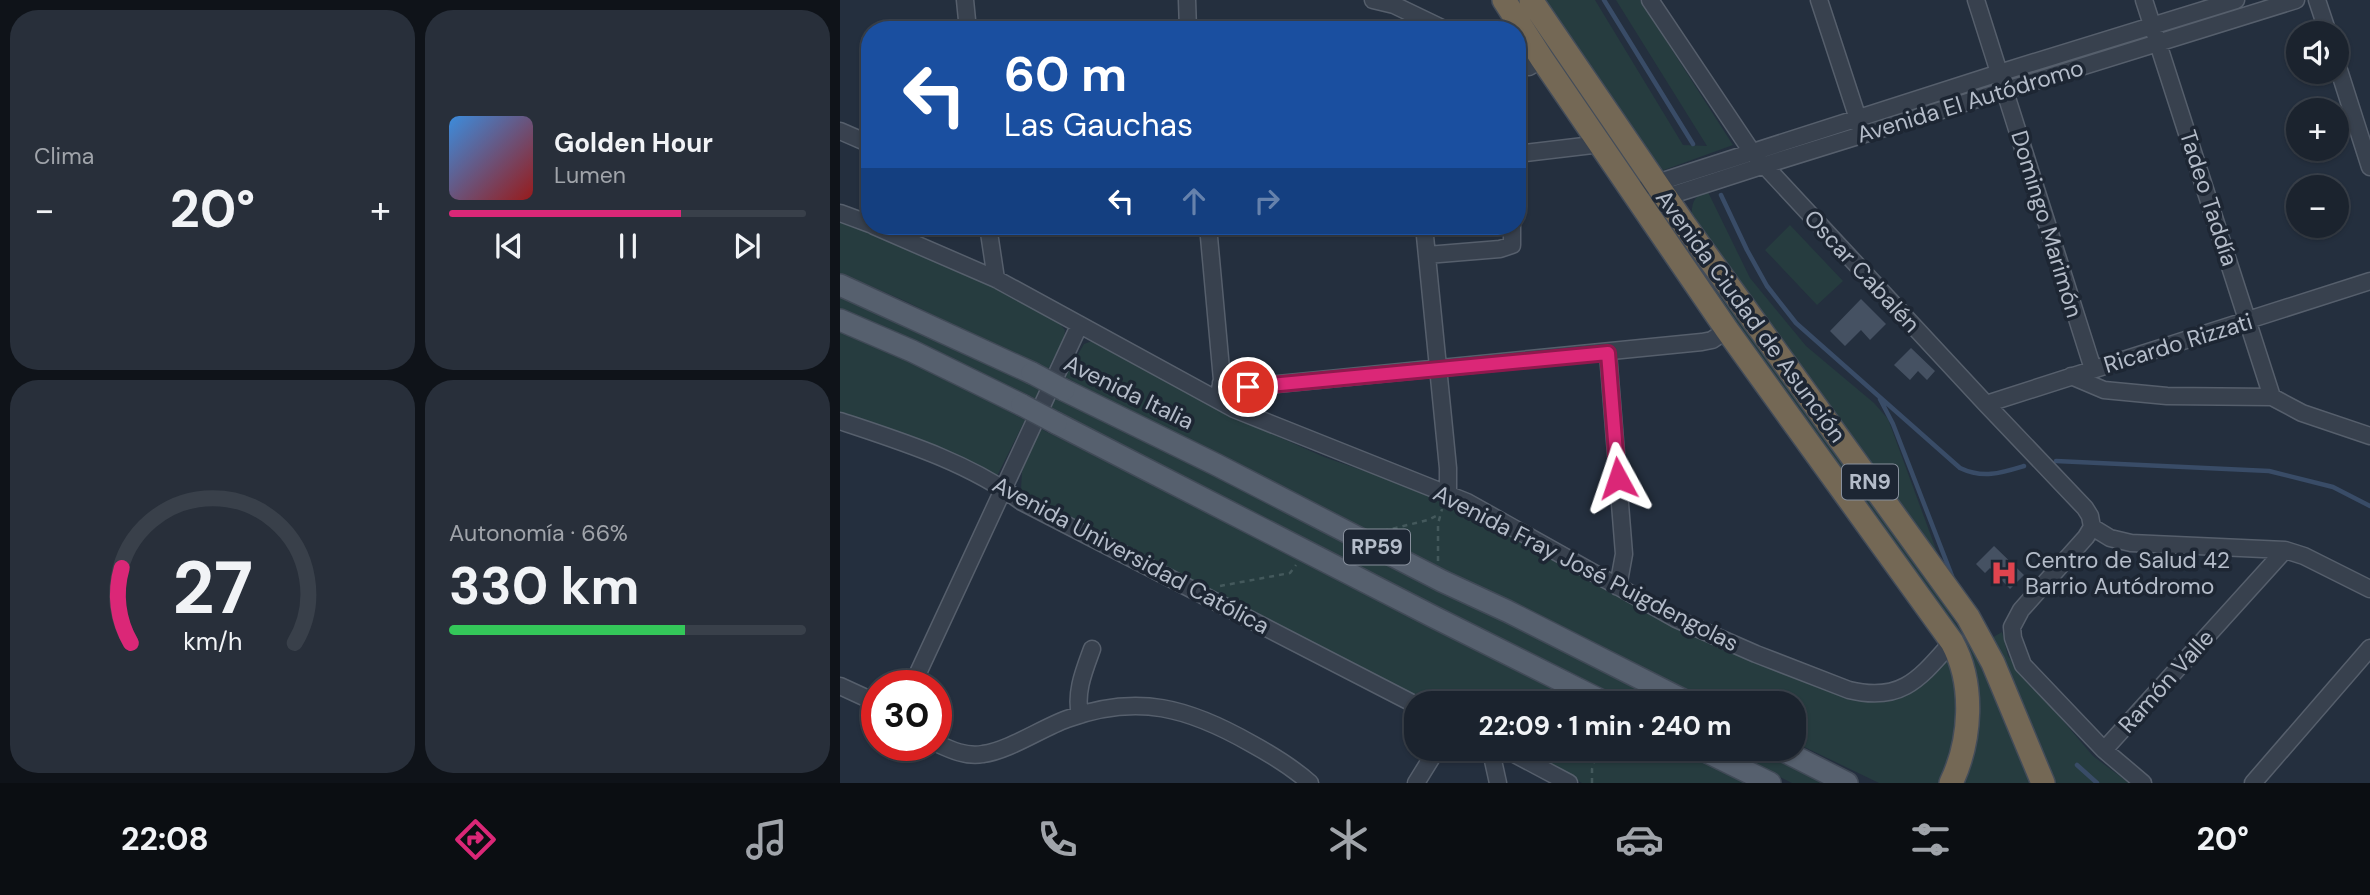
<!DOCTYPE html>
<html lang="es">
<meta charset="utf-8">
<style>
body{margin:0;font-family:"DM Sans",sans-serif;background:#282f3a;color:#f1f3f6;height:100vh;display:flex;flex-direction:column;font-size:26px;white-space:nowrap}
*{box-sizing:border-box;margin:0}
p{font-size:23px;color:#a0a4aa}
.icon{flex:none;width:38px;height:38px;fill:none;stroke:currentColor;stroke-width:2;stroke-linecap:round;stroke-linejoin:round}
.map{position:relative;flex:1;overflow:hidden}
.details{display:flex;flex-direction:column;gap:10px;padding:10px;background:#0f1319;width:840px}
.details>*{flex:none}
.banner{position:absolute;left:21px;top:21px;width:665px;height:214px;border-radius:28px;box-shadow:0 2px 5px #0004,0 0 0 2px #39404a;background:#1a4fa0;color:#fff;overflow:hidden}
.fabs{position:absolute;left:1446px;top:21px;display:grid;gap:14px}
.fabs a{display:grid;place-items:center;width:63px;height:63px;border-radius:50%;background:#1b232e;box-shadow:0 2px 5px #0004,0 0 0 2px #39404a;font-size:35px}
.speed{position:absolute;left:21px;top:670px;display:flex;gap:14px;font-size:35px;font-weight:700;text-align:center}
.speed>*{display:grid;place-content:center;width:91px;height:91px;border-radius:50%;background:#1b232e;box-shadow:0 2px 5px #0004,0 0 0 2px #39404a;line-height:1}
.speed .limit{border:10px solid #d22;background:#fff;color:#111}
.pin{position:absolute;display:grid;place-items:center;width:60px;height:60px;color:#fff;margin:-30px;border:4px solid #fff;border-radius:50%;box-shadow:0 2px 7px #0007}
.me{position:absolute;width:77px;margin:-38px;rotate:355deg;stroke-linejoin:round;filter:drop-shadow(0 0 5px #0008)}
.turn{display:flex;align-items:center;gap:24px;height:147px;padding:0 28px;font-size:32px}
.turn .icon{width:91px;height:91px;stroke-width:2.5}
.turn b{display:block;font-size:49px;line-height:60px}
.lanes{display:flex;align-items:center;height:66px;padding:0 28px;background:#0003;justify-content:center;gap:35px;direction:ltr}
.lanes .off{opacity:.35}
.big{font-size:52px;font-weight:700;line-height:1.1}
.details .card{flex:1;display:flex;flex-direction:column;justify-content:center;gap:10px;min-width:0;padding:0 24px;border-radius:28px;background:#282f3a}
.details .dial{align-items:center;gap:0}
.dial svg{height:182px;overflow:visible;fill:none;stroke:#39404a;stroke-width:7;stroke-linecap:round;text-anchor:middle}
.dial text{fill:#f1f3f6;stroke:none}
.song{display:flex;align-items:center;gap:21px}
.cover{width:84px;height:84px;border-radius:10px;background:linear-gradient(135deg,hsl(210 70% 55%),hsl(0 70% 35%))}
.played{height:7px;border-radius:4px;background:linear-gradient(90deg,#db2777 65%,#39404a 65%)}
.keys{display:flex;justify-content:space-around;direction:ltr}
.heat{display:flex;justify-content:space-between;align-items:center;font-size:38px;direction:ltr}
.charge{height:10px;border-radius:5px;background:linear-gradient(90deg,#34c759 66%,#39404a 0)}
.details .tiles{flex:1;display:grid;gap:10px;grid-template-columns:repeat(2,1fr)}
.trip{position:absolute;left:564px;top:691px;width:402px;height:70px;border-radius:28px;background:#1b232e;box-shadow:0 2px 5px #0004,0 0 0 2px #39404a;font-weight:700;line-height:70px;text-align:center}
.tabs{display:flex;height:112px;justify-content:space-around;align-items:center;background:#0b0e12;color:#a0a4aa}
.tabs .icon{width:49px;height:49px}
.tabs .on{color:#db2777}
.tabs b{font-size:32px;color:#f1f3f6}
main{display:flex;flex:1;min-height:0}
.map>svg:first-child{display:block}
</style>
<main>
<section class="details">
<div class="tiles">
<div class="card"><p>Clima</p>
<div class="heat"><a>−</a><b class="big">20°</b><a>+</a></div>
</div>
<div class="card">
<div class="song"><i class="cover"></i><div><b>Golden Hour</b><p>Lumen</p></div></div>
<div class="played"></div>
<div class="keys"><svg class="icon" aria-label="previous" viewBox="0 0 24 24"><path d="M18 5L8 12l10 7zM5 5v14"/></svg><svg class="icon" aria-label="pause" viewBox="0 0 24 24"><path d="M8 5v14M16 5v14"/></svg><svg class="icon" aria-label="next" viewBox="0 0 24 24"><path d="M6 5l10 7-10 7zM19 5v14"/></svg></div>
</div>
<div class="card dial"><svg viewBox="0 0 100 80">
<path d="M14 69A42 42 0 1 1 86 69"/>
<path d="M14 69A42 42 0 0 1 10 36" stroke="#db2777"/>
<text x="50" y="56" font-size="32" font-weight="700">27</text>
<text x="50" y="72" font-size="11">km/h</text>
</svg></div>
<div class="card"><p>Autonomía · 66%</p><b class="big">330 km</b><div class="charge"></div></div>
</div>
</section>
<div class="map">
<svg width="1530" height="783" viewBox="0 0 1530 783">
<rect width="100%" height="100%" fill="#242f3e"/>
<!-- green -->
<path fill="#263c3f" d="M701,0H755L843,145L867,146L776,0H800L893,145L824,170L814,166Z
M867,190L910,278L966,346L1034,403L1048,419L1101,563L1150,639L1162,632L1168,656L1253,756L1289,783H1213L1168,690L852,216C851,202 855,196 867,190Z
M823,207L1096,593L1132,648L1193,783H1110L1125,748L1120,650L816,212Z
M0,220L118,266L218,322L225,330L224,339L207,371L65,301L0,273Z
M950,225L1003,281L977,305L925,250Z
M0,293L62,319L829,703H792L0,309Z
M0,330L102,377L185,420L157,476L72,440L0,415Z
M252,341L374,408L484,457L599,497L668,533L824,621L967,681L1054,698L1105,654C1108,662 1112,671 1115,680C1124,714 1113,753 1098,783H1039L954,742V704L874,703L681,609L225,377L244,344Z
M199,428L751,703H590L193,504L181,489L182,472Z
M677,749H842L911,783H742Z
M884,749H921L989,783H952Z"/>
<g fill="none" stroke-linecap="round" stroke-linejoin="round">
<!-- stream -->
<path stroke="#394c67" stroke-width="4.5" d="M764,0L853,144
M881,195L907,250L927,286L956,323L1120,468C1143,479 1161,473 1184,466
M1040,399L1053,424L1112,576
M1216,461L1429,471L1493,487L1530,506
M1237,765L1257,783"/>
</g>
<!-- building -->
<path fill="#455162" d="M1021,299L1046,324L1030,340L1021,330L1005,346L990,331Z
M1071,348L1095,371L1087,380L1078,371L1070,380L1054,365Z
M1154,546L1184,575L1170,589L1150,568L1145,573L1136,564Z"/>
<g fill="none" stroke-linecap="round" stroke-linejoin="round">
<defs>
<path id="minor" d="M125,0L128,30
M347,0L348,30
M533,0L554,5L606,30
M810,0L912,152L1146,404L1245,508L1250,516L1252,527
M979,0L1021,128
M1136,0L1253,369
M1304,0L1432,397
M1477,0L1488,33
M1496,61L1530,167
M677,65L689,67L702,59
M0,131L30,144
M677,154L761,144
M807,186L1159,73L1396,0
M807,210L826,197L925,165L1456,0
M0,213L30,224
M34,226L156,279L394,409L627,502L836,619L916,654L1009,690C1062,703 1080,678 1112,642
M148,226L156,279
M368,226L382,380L379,394
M584,226L608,468V495
M587,255L660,249L672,245V226
M768,353L784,554L778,587
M1231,376L1264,390L1327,396L1432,397L1462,413L1530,436
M381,383L398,387H408L862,342L872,340L887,330
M1146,404L1530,281
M0,421C63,442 128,462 182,502L576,705
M1252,527L1246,537L1181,610L1172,627L1173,638L1183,665L1264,750L1303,783
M1252,527L1270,538L1291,543L1445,550L1464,556L1530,589
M0,686L37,703
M72,686L239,326
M240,715C235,692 244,671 252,649
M96,743C111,750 126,757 143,754C168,751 202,728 227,719C298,693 349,708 412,744C432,755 453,768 470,783
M653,749L652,756L658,783
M665,749L729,783
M1264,750L1445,550
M576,783L597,749
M1413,783L1530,648"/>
<path id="major" d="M0,285L192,373
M0,320L72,351L182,405
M224,390L377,465L602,581L667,611L851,704
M216,423L592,616L768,704
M861,749L930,783
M940,749L1007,783"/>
<path id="highway" d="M664,0L702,59L887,330L1112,642C1135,684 1131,741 1111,783
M691,0L844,224L1128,617L1153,663L1203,783"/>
</defs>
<!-- minor casing -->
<use href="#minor" stroke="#565f6c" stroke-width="19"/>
<!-- major casing -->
<use href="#major" stroke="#414a57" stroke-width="24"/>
<!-- highway casing -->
<use href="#highway" stroke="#434c59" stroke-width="26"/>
<!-- path -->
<path stroke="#44595c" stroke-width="2.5" stroke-dasharray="5 5" stroke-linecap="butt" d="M543,531L588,520L600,514
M598,561V524L602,509
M380,586L450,573L456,565
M752,783V769L758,749"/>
<!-- minor -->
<use href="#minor" stroke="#38414e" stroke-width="16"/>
<!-- major -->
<use href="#major" stroke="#56606e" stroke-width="21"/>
<!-- highway -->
<use href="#highway" stroke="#746855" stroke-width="23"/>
<defs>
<path id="major-bridge" d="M192,373L224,390
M182,405L216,423"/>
</defs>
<!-- major-bridge casing -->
<use href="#major-bridge" stroke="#414a57" stroke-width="24" stroke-linecap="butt"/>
<!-- major-bridge -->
<use href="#major-bridge" stroke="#56606e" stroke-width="21"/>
</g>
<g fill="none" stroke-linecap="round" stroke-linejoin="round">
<defs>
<path id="route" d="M408,387L768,353L778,478"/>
</defs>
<!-- route casing -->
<use href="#route" stroke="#8e194d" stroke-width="18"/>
<!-- route -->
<use href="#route" stroke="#db2777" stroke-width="12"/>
</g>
<!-- icons -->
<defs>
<symbol id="hospital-bare" viewBox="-9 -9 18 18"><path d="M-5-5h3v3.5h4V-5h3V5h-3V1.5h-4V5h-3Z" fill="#e0444e" stroke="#1d2633" stroke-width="2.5" paint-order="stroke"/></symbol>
</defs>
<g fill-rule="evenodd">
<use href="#hospital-bare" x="1145" y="554" width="38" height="38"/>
</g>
<g text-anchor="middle" stroke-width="7" stroke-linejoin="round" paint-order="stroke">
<!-- shield labels -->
<g fill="#1d2633" stroke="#878f9c" stroke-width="2">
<rect x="1002" y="464.5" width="56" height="35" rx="5"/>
<rect x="504" y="529.5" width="66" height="35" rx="5"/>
</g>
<g font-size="21" font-weight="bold" fill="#b4bcc9">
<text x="1030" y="489">RN9</text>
<text x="537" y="554">RP59</text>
</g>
<!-- street labels -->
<g font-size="23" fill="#b4bcc9" stroke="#1d2633">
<text transform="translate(1130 101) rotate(-17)" y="8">Avenida El Autódromo</text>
<text transform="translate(1369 198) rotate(72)" y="8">Tadeo Taddía</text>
<text transform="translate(1207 224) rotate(73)" y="8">Domingo Marimón</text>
<text transform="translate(1022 271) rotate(47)" y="8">Oscar Cabalén</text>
<text transform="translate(911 316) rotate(54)" y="8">Avenida Ciudad de Asunción</text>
<text transform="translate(1338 343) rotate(-17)" y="8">Ricardo Rizzati</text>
<text transform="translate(289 392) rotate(26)" y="8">Avenida Italia</text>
<text transform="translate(291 555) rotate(28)" y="8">Avenida Universidad Católica</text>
<text transform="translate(746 568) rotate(27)" y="8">Avenida Fray José Puigdengolas</text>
<text transform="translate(1326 681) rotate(-48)" y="8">Ramón Valle</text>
</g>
<!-- poi labels -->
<g font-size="23" fill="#b4bcc9" stroke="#1d2633" text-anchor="start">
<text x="1185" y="568">Centro de Salud 42<tspan x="1185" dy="26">Barrio Autódromo</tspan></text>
</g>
</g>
</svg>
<div class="fabs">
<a><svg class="icon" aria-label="sound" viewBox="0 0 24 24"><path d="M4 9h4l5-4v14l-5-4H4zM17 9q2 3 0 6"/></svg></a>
<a>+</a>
<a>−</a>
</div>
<div class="speed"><div class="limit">30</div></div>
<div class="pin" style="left:408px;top:387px;background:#d93025"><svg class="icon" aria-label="arrive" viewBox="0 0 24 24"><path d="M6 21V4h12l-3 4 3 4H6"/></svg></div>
<svg class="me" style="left:778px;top:478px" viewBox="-20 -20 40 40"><path d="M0-17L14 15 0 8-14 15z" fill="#db2777" stroke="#fff" stroke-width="4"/></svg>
<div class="trip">22:09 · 1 min · 240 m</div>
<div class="banner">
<div class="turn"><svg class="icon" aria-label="left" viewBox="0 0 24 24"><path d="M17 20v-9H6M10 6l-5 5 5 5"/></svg><div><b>60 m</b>Las Gauchas</div></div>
<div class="lanes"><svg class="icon" aria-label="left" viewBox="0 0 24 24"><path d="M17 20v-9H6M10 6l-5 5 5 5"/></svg><svg class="icon off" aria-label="ahead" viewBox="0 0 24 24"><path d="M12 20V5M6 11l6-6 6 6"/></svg><svg class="icon off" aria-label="right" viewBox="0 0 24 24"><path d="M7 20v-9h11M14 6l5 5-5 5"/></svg></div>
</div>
</div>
</main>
<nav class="tabs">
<b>22:08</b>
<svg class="icon on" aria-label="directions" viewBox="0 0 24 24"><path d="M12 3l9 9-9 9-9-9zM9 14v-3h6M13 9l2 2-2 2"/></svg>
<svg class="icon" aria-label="music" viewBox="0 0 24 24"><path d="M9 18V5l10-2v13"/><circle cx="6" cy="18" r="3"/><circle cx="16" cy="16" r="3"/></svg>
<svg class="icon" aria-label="phone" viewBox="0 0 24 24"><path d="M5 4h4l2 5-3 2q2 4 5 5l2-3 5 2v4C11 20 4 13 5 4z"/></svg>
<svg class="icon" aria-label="climate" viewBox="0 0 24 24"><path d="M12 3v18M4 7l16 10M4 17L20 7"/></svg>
<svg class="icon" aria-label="car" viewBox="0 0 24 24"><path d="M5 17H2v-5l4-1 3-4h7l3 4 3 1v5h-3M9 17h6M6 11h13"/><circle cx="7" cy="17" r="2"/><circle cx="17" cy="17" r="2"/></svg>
<svg class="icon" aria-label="filters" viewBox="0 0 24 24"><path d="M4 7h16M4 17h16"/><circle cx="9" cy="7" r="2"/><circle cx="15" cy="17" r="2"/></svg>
<b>20°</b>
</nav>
